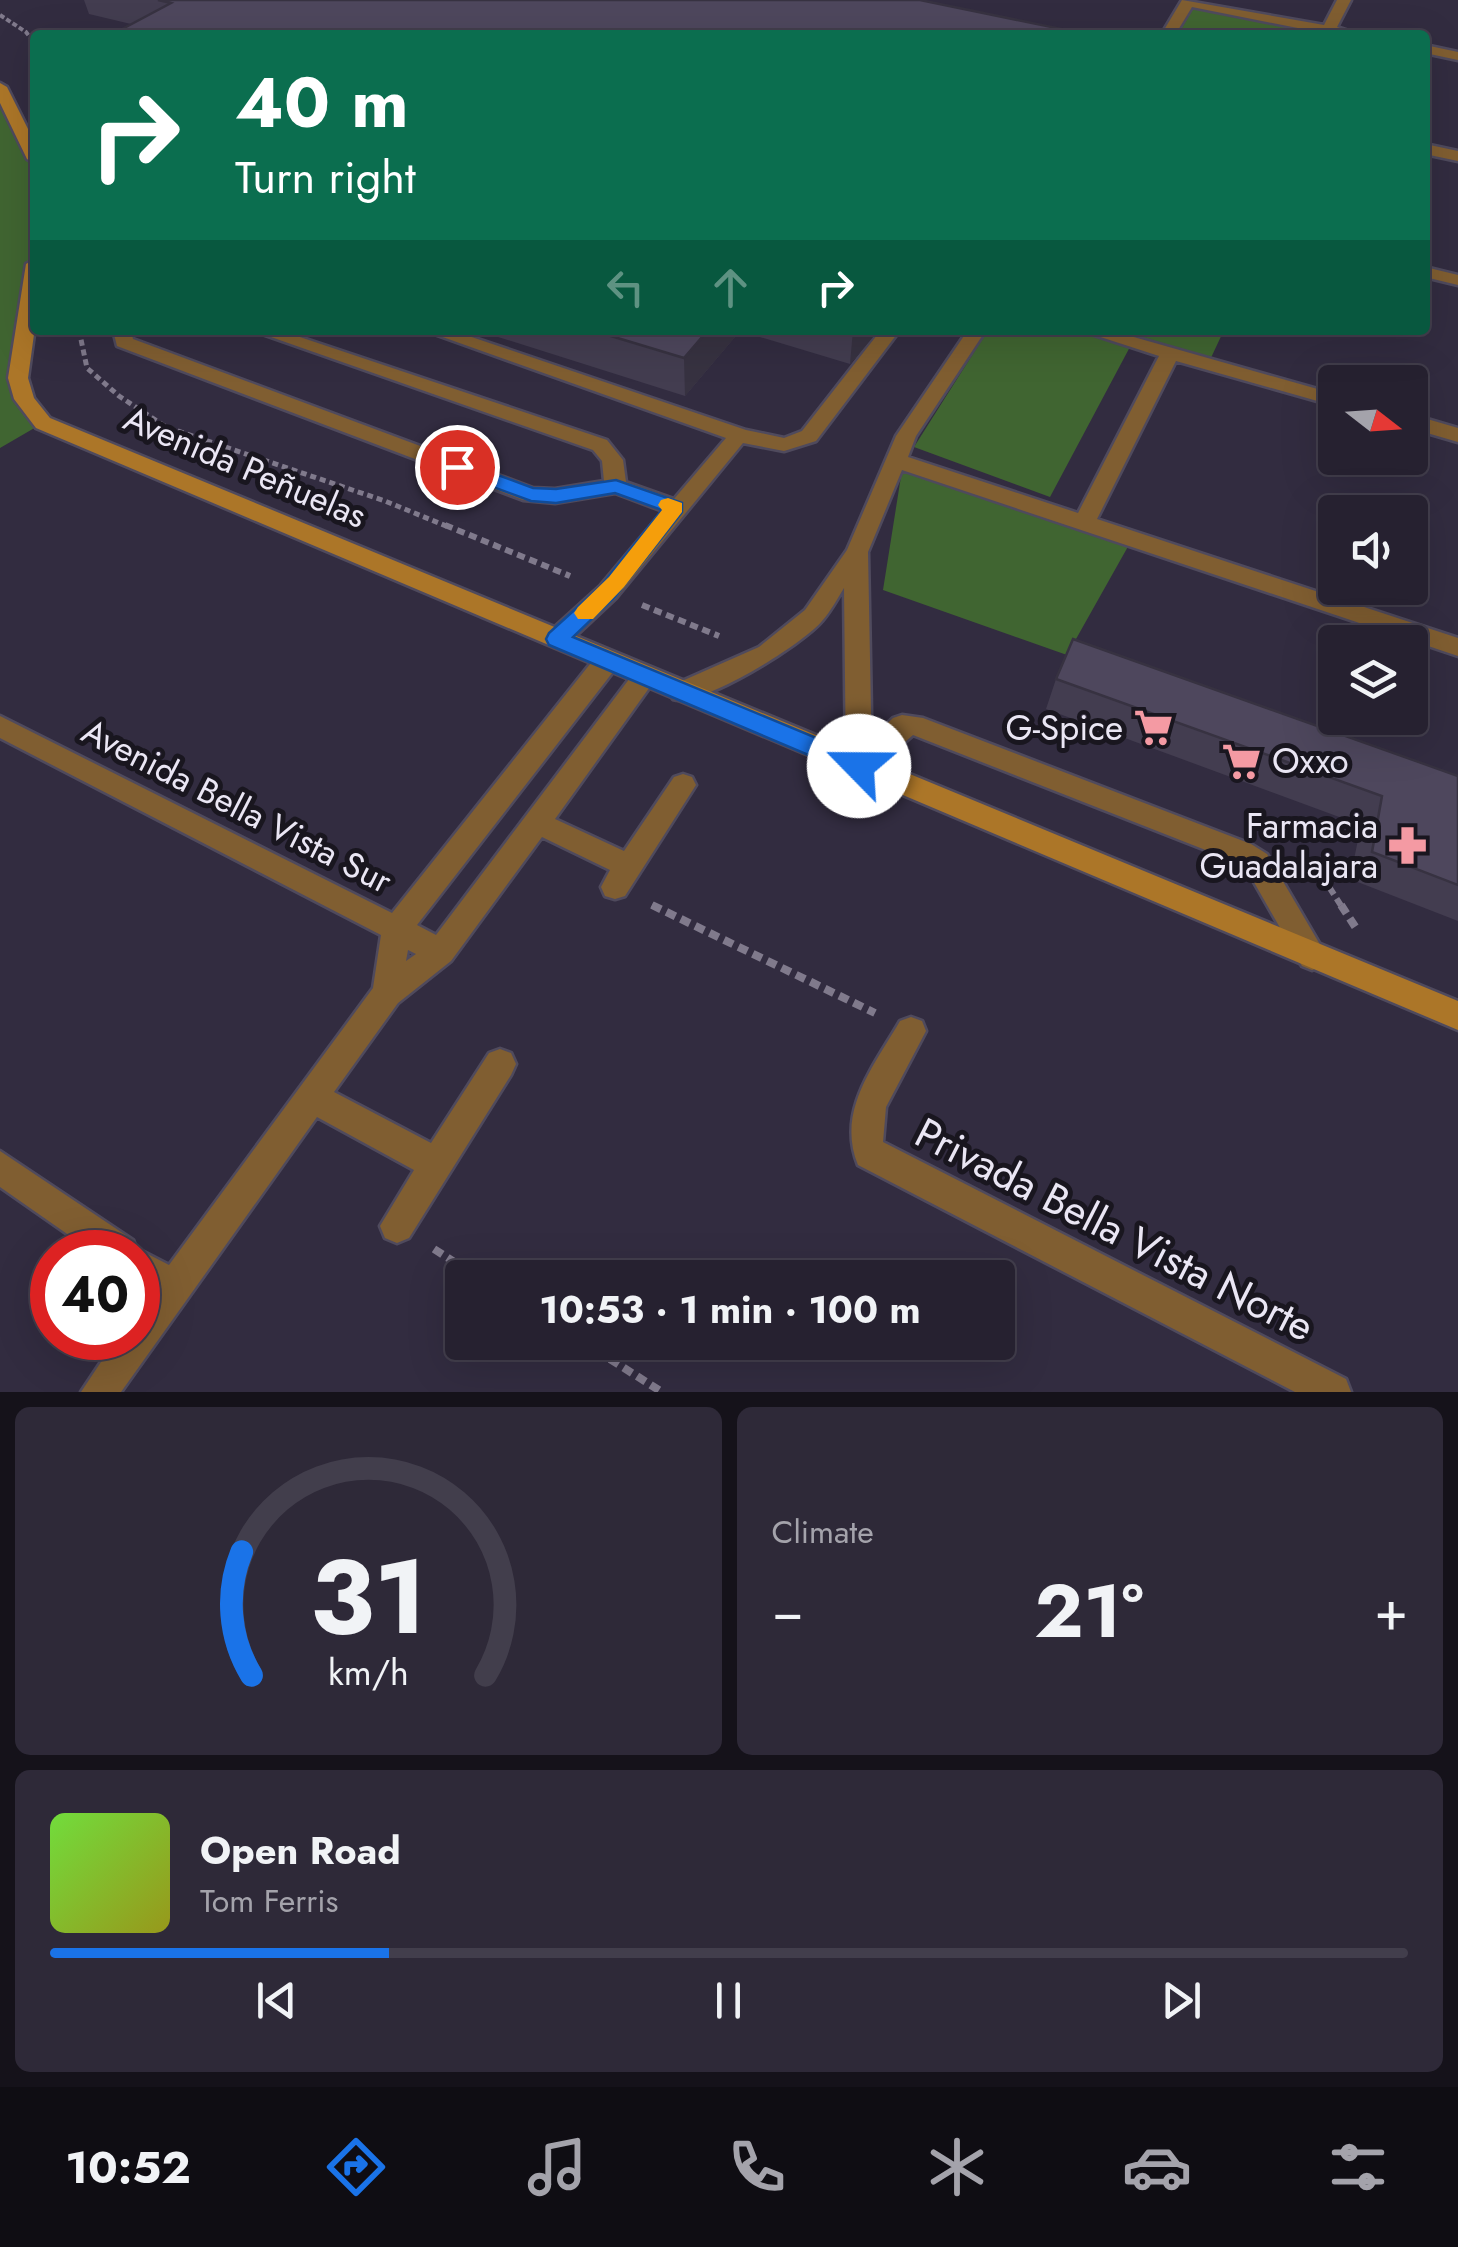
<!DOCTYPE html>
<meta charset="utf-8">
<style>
body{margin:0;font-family:Jost,sans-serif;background:#2e2938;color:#f1f3f6;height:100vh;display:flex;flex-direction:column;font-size:38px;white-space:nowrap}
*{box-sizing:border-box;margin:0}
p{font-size:32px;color:#a4a3ab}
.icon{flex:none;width:55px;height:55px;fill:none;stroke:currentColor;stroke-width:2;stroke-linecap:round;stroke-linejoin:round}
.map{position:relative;height:1392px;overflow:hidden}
.side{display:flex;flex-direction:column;gap:15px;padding:15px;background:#15121a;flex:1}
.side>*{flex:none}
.top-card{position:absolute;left:30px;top:30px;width:1400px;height:305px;border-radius:10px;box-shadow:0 10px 40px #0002,0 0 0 2px #423e4c;background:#0b6e4f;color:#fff;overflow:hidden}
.needle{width:65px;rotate:107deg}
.tools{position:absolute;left:1318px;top:365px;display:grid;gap:20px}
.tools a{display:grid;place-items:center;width:110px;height:110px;border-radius:10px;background:#262130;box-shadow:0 10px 40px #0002,0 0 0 2px #423e4c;font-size:50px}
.speed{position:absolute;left:30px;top:1230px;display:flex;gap:20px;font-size:50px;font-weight:700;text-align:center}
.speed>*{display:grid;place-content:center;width:130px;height:130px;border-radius:50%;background:#262130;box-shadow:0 10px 40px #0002,0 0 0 2px #423e4c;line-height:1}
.speed .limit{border:15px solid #d22;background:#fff;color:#111}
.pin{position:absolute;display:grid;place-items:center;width:85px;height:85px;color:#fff;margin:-42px;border:5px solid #fff;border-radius:50%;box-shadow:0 2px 10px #0007}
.me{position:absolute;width:110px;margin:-55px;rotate:293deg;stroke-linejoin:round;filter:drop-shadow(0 0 8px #0008)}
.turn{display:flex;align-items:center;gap:35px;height:210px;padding:0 40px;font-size:45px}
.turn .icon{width:130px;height:130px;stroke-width:2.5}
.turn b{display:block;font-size:70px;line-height:85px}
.lanes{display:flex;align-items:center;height:95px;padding:0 40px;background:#0003;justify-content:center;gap:50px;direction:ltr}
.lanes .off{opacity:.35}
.big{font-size:75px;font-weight:700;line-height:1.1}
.side .widget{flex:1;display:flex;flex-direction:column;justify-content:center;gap:15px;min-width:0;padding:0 35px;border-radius:15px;background:#2e2938}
.side .dial{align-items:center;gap:0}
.dial svg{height:260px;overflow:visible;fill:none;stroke:#423e4c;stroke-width:7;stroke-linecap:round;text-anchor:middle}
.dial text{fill:#f1f3f6;stroke:none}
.song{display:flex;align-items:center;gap:30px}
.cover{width:120px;height:120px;border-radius:15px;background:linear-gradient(135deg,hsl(100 70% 55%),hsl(60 70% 35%))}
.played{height:10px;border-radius:5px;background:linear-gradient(90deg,#1a73e8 25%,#423e4c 25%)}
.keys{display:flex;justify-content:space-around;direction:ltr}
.heat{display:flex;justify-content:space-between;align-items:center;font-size:55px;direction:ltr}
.side .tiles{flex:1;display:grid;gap:15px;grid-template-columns:1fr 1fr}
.widget:last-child{grid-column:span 2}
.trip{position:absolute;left:445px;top:1260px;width:570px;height:100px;border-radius:10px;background:#262130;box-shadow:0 10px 40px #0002,0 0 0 2px #423e4c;font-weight:700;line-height:100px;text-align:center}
.tabs{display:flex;height:160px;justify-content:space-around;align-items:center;background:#0f0d13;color:#a4a3ab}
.tabs .icon{width:70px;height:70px}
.tabs .on{color:#1a73e8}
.tabs b{font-size:45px;color:#f1f3f6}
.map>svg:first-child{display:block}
</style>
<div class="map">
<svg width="1458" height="1392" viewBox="0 0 1458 1392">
<rect width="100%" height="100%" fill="#322c40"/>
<!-- green -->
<path fill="#406531" d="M1187,3L1331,35H1171Z
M0,87L35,159V305L18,378L43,423L0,448Z
M988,330H1082L1131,345L1050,497L914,447Z
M1095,330H1224L1209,362Z
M902,470L1130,543L1067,655L883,590Z"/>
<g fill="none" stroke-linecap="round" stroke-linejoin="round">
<defs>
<path id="lane" d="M113,330H131L133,339L533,488L555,489L604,481L602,461L593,450L251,330H279L607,440L623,460L626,482L674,499L726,438L423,330H451L746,430L784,438L802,431L881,330H900L816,441L784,451L743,443L616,598L566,645L557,648L545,639L548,633L600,586L663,511L615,493L555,503L523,500L117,346Z
M902,715L923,718L1251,844L1267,854L1322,948L1327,957L1322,966L1312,970L1302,966L1247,870L1231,860L913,735L868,774L859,777L850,774L846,766L850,758L893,718Z"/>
<path id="street" d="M1182,0L1324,25L1337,0H1351L1337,27L1361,35H1333L1192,7L1175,35H1161Z
M1425,45L1458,52V60L1425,53Z
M1425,144L1458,151V161L1425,154Z
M1425,267L1458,275V285L1425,277Z
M968,330H986L916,436L908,457L1078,513L1159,356L1079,330H1109L1335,394V406L1176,361L1097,519L1458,638V656L902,470L868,552L872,766L868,774L859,777L850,774L846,766L844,588C837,599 831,611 822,621C803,644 701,708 673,699L670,692L673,685L759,647L805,610L847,550L896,436Z
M1410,414L1458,428V442L1410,428Z
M607,652L616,654L619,661L616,668L417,925L436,935L636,670H654L657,677L555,819L624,851L674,777L683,774L692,777L696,785L625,896L615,899L605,896L601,887L610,870L542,837L451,961L398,1003L334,1092L431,1143L489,1053L500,1049L511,1053L516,1064L511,1075L409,1238L397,1243L385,1238L380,1226L414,1170L317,1117L121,1392H81L117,1338H138V1309L149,1293L138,1285V1252H93L0,1187V1151L133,1240L136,1248L169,1265L373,988L381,935L0,738V716L392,913L598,654ZM408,950L416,954L406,961Z
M911,1017L922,1021L926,1031L886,1107L883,1142L1346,1379L1351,1392H1295L858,1165C836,1111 874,1066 900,1021Z"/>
<path id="secondary" d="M0,83L7,87L35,143V164L27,159L0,103Z
M35,259V327L28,378L34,398L50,418L1458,1001V1030L36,428L14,399L8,378L26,264Z"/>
</defs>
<!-- lane casing -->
<use href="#lane" stroke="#4f4a5d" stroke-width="5"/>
<!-- street casing -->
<use href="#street" stroke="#4f4a5d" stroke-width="5"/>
<!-- secondary casing -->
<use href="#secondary" stroke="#4f4a5d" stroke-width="5"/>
<!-- path-far3 -->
<path stroke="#807a8c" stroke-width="4" stroke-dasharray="5 2.5" stroke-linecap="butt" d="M0,15L26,32L35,44"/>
<!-- path-far2 -->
<path stroke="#807a8c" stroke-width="5" stroke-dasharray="6 4" stroke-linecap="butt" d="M79,330L87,368L119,396L166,427L385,501L451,528"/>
<!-- path-far1 -->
<path stroke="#807a8c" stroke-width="6" stroke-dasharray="8 5" stroke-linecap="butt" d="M445,525L570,576
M642,605L719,636
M1304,860L1315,865L1342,907
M652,905L656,907"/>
<!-- path -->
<path stroke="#807a8c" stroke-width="8" stroke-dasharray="10 6" stroke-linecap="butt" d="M652,905L875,1013
M1341,905L1356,928
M434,1249L479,1278
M583,1342L662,1392"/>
<!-- lane -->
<use href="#lane" fill="#805e31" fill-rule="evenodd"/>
<!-- street -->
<use href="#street" fill="#805e31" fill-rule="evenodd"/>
<!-- secondary -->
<use href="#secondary" fill="#ac7628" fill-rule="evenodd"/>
</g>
<!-- wall -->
<path fill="#433d50" d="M84,0H920L131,24L89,14Z
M476,330H879L850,364L740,331L685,396Z
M1056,679L1458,776V921L1350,879L1361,825L1046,709Z"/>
<!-- shaded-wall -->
<path fill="#373241" d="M708,330L740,331L685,396L684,358Z
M853,330H879L850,364Z"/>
<!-- building -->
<path fill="#4e475d" stroke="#373241" stroke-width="2.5" d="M158,0H920L1076,32L1074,35H111L171,3Z
M591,330H708L684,358Z
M1073,639L1458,776V885L1372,852L1382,796L1056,679Z"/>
<!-- route -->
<path fill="#1a73e8" stroke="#114b97" stroke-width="2.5" d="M457,460L533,488L556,489L616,480L682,503V512L615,597L573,637L867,759L871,766L867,773H851L549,645L546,639L549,633L601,586L662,510L615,493L556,503L531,501L450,471L448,467Z"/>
<!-- slow -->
<path fill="#f59e0b" d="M668,498L682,503V512L624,587L593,619H578L574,613L578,607L609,577L662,510L658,505L661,500Z"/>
<!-- icons -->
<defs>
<symbol id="supermarket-bare" viewBox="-9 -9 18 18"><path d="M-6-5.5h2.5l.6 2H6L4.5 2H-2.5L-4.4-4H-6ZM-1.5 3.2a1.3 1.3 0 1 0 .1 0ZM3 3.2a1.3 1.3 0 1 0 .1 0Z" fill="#f49aa3" stroke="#19161f" stroke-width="2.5" paint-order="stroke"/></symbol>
<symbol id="pharmacy-bare" viewBox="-9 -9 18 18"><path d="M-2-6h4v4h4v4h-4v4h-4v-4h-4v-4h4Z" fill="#f49aa3" stroke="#19161f" stroke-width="2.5" paint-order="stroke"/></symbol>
</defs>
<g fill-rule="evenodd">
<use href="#supermarket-bare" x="1126" y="700" width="55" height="55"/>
<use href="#supermarket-bare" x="1214" y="734" width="55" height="55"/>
<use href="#pharmacy-bare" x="1380" y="818" width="55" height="55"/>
</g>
<g text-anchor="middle" stroke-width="10" stroke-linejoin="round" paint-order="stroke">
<!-- street labels -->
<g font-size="35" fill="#eae6f4" stroke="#19161f">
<text transform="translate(245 467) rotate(23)" y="12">Avenida Peñuelas</text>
<text transform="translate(237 806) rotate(27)" y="12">Avenida Bella Vista Sur</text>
</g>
<!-- poi labels -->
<g font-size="35" fill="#eae6f4" stroke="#19161f" text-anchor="end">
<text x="1123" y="740">G-Spice</text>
<text x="1272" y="773" text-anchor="start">Oxxo</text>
<text x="1378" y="838">Farmacia<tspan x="1378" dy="40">Guadalajara</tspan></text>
</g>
<!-- near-street labels -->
<g font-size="42" fill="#eae6f4" stroke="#19161f">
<text transform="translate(1115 1229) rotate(27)" y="15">Privada Bella Vista Norte</text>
</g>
</g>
</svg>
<div class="tools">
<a><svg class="needle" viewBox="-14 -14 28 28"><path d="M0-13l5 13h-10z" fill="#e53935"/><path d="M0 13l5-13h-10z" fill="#a4a3ab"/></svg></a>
<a><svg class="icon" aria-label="sound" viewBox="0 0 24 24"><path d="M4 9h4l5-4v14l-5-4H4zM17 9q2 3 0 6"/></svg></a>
<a><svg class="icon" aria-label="layers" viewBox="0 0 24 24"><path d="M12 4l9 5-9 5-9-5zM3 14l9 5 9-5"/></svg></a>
</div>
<div class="speed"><div class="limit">40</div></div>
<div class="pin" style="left:457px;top:467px;background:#d93025"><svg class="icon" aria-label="arrive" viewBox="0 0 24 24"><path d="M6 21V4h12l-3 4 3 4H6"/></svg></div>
<svg class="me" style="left:859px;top:766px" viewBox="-20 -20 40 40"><circle r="19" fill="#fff"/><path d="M0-13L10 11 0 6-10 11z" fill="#1a73e8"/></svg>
<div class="trip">10:53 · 1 min · 100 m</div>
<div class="top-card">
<div class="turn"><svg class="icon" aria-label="right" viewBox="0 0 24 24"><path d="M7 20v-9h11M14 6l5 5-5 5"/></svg><div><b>40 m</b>Turn right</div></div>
<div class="lanes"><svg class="icon off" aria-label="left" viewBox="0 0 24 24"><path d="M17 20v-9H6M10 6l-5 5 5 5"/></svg><svg class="icon off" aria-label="ahead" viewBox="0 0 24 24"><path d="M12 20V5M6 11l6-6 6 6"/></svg><svg class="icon" aria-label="right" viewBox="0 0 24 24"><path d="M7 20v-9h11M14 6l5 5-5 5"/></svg></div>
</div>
</div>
<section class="side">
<div class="tiles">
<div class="widget dial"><svg viewBox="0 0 100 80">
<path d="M14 69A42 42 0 1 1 86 69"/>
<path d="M14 69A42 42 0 0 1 11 31" stroke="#1a73e8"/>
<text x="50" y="56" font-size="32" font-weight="700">31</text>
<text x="50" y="72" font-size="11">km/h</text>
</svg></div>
<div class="widget"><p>Climate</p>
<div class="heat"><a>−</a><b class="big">21°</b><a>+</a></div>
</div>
<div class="widget">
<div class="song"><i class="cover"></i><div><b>Open Road</b><p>Tom Ferris</p></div></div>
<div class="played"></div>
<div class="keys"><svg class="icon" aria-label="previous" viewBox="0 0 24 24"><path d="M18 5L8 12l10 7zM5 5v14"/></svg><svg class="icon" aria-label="pause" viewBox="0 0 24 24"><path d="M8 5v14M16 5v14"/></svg><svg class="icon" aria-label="next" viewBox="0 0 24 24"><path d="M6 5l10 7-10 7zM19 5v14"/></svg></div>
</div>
</div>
</section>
<nav class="tabs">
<b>10:52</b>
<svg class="icon on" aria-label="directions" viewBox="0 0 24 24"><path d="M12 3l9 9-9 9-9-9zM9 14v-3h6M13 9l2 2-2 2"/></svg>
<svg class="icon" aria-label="music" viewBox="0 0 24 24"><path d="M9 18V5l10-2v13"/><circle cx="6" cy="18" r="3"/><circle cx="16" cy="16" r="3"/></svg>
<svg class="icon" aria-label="phone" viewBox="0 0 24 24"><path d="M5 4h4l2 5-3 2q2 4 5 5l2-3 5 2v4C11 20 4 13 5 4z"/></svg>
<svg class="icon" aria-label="climate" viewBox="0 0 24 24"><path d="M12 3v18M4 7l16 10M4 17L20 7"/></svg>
<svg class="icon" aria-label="car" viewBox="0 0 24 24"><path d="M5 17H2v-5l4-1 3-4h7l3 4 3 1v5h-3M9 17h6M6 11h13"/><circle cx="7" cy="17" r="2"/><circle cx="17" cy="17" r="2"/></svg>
<svg class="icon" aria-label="filters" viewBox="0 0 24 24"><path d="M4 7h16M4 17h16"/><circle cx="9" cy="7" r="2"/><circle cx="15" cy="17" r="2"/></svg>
</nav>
